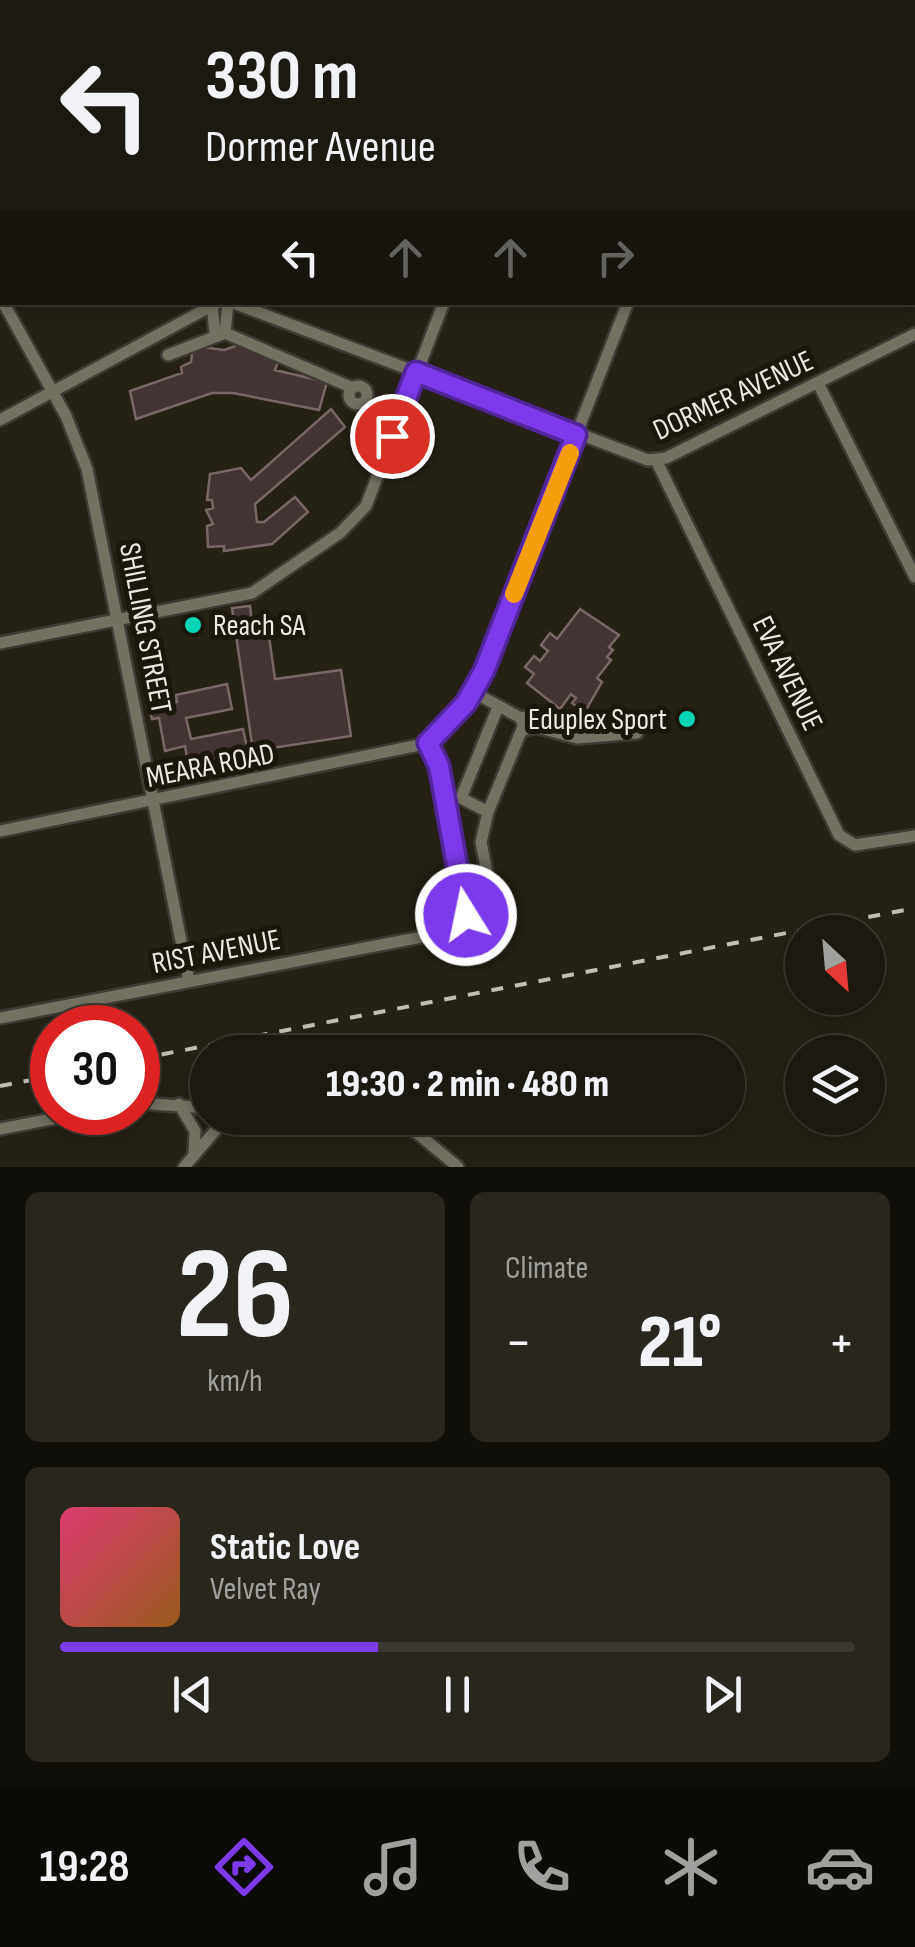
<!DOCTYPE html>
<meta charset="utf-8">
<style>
body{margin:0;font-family:"Sofia Sans Condensed",sans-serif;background:#29261e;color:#f1f3f6;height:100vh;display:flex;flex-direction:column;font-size:38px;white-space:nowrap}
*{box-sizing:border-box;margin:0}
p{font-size:32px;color:#a0a09f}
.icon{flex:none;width:55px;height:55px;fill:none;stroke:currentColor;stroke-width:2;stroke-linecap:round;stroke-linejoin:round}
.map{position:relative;height:1167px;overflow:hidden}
.side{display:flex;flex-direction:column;gap:25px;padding:25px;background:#0f0e09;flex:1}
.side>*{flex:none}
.top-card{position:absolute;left:0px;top:0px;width:915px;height:305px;box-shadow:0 5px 15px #0003,0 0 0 2px #3a3830;background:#1c1910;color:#f1f3f6;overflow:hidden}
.needle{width:65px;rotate:154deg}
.tools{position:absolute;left:785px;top:915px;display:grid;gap:20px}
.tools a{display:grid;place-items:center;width:100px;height:100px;border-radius:50%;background:#1c1910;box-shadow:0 5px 15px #0003,0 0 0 2px #3a3830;font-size:50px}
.speed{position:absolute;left:30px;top:1005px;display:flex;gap:20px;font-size:50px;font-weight:700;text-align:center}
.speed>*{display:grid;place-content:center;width:130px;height:130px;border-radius:50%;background:#1c1910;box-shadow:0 5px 15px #0003,0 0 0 2px #3a3830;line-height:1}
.speed .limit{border:15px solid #d22;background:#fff;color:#111}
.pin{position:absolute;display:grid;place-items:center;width:85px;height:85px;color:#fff;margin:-42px;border:5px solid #fff;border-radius:50%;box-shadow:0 2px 10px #0007}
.me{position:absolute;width:110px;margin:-55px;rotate:350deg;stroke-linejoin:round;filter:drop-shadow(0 0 8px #0008)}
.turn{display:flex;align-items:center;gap:35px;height:210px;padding:0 40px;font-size:45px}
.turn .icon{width:130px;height:130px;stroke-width:2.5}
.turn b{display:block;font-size:70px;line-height:85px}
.lanes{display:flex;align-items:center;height:95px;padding:0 40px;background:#0003;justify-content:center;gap:50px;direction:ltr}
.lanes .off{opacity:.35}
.big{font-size:75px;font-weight:800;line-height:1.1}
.side .widget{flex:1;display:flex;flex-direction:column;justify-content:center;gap:15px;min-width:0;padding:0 35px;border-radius:15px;background:#29261e}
.side .dial{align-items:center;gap:0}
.dial b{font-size:130px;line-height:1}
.song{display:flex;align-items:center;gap:30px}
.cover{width:120px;height:120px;border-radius:15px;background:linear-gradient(135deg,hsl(340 70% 55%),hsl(30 70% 35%))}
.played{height:10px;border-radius:5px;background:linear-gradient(90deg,#7c3aed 40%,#3a3830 40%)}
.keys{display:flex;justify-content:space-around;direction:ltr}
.heat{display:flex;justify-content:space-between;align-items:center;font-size:55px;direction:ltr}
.side .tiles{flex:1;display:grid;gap:25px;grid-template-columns:1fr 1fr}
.widget:last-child{grid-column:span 2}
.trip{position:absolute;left:190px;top:1035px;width:555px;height:100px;border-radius:50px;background:#1c1910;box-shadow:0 5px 15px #0003,0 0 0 2px #3a3830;font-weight:800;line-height:100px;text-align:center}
.tabs{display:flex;height:160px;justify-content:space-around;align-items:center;background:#0b0a06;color:#a0a09f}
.tabs .icon{width:70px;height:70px}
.tabs .selected{color:#7c3aed}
.tabs b{font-size:45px;color:#f1f3f6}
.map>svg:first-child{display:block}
</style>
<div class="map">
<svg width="915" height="1167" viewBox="0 0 915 1167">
<rect width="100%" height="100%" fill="#252115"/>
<!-- building -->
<path fill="#423432" stroke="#786766" stroke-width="2.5" d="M244,343L280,357L275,370L327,382L319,410L233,393H212L136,419L130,391L182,373L181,367L191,362L193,346L224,350Z
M331,409L345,427L255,504L257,522H264L295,497L308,512L272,544L224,551V546L208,547L207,526L213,524L206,510L213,508L212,500H207L210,474L241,468L251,480Z
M250,606L253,632L268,629L275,679L341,670L351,736L253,751L232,608Z
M580,609L619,635L609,647L613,650L607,657L611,660L597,678L602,682L587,708L580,709L572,703L576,698L571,694L560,709L527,683L534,674L525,667L534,656L540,661L548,651L541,645L550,633L557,639Z
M227,684L232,709L186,718L191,739L243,729L248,752L188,764L185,746L165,751L159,718L152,719L150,711L158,709L155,697L169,694L170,704L177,702L176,695Z"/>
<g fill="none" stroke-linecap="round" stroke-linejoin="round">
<defs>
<path id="minor" d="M84,0L87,2
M0,208L2,206
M3,302L66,416L87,469L189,981
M231,302L648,460L666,458L915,334
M212,304L215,334
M225,333L228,302
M168,355L225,333L353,388
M818,383L915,577
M349 395a9 9 0 1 1 18 0a9 9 0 1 1-18 0Z
M0,420L219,302
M656,460L839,835L855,845L915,836
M0,643L252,593L340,533L366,506L444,302
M473,692L521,718L533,715L536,727L524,730L521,718
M498,707L461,798L488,812L522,729
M536,727L577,738L637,733
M488,812L481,842L497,924
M0,831L429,743
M0,1018L448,932L464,922L466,908L439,767L429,743L466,703L484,671L628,302
M138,1103L208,1108
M179,1104L195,1131L194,1156
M399,1118L458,1167
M0,1129L87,1112
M184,1167L226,1118"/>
<path id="major" d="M418,0L424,2
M912,205L915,207"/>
</defs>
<!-- minor casing -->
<use href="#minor" stroke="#3f3b34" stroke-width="16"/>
<!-- major casing -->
<use href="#major" stroke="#3f3b34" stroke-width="19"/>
<!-- minor -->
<use href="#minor" stroke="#747062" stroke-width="11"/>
<!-- major -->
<use href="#major" stroke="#bd8f43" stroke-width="14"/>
<!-- rail -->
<path stroke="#c1beb6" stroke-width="4" stroke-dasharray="12 12" stroke-linecap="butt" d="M138,1059L915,908
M0,1086L52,1076"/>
</g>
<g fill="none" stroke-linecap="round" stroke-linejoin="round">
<defs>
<path id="route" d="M392,436L416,372L576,435L484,671L466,703L428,743L439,766L466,915"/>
</defs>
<!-- route casing -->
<use href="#route" stroke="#51269a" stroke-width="25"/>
<!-- route -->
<use href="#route" stroke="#7c3aed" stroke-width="18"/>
<!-- slow -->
<path stroke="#f59e0b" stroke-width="18" d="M514,594L570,453"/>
</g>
<!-- markers -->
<g fill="#01d5b7" stroke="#1b170c" stroke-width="4">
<circle cx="193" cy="625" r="10"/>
<circle cx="687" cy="719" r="10"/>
</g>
<g text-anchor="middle" stroke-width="10" stroke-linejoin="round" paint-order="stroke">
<!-- street labels -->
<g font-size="30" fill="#ece9e2" stroke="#1b170c">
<text transform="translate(733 395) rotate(-25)" y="10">DORMER AVENUE</text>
<text transform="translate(146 628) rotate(79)" y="10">SHILLING STREET</text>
<text transform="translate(788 673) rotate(64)" y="10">EVA AVENUE</text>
<text transform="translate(210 765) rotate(-11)" y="10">MEARA ROAD</text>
<text transform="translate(216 951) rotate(-11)" y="10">RIST AVENUE</text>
</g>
<!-- poi labels -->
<g font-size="30" fill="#ece9e2" stroke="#1b170c" text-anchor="start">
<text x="213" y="635">Reach SA</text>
<text x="667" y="729" text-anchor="end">Eduplex Sport</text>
</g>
</g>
</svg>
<div class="tools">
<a><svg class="needle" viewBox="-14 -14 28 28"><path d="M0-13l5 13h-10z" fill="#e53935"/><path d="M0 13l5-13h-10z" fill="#a0a09f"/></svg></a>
<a><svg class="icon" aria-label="layers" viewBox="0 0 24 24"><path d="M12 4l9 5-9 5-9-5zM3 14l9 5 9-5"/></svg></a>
</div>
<div class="speed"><div class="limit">30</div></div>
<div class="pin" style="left:392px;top:436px;background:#d93025"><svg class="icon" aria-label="arrive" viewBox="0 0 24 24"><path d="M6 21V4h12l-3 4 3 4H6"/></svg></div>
<svg class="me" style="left:466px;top:915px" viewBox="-20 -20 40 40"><circle r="17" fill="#7c3aed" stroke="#fff" stroke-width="3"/><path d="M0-11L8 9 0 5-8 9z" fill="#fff"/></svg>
<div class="trip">19:30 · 2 min · 480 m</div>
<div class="top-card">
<div class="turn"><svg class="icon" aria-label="left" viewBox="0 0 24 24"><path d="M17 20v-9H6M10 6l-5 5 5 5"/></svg><div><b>330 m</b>Dormer Avenue</div></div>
<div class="lanes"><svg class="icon" aria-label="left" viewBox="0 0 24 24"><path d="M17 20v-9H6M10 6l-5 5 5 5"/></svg><svg class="icon off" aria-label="ahead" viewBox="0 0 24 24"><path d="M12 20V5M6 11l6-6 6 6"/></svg><svg class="icon off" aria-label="ahead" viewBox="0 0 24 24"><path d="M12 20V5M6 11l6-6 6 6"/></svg><svg class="icon off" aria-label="right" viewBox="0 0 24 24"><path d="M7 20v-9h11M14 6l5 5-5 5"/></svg></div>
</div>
</div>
<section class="side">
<div class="tiles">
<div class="widget dial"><b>26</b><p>km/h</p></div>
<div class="widget"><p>Climate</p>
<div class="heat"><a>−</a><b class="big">21°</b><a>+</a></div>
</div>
<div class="widget">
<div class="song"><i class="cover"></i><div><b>Static Love</b><p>Velvet Ray</p></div></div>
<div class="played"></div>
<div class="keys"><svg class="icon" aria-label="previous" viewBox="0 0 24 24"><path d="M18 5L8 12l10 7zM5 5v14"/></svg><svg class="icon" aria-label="pause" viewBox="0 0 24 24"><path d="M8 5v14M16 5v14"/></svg><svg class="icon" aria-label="next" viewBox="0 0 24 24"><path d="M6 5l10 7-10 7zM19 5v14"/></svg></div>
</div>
</div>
</section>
<nav class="tabs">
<b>19:28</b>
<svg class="icon selected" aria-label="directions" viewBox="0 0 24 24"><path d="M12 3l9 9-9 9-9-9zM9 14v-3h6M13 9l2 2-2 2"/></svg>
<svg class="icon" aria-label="music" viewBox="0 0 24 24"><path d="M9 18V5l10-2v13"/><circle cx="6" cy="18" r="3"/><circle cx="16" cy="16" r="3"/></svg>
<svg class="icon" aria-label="phone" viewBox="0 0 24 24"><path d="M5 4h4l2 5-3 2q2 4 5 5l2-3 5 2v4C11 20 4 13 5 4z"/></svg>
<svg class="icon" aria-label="climate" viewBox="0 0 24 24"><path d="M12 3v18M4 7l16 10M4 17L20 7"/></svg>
<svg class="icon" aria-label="car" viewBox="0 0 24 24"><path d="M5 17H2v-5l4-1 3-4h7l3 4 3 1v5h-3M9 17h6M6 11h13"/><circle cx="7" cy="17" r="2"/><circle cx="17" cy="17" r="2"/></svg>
</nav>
